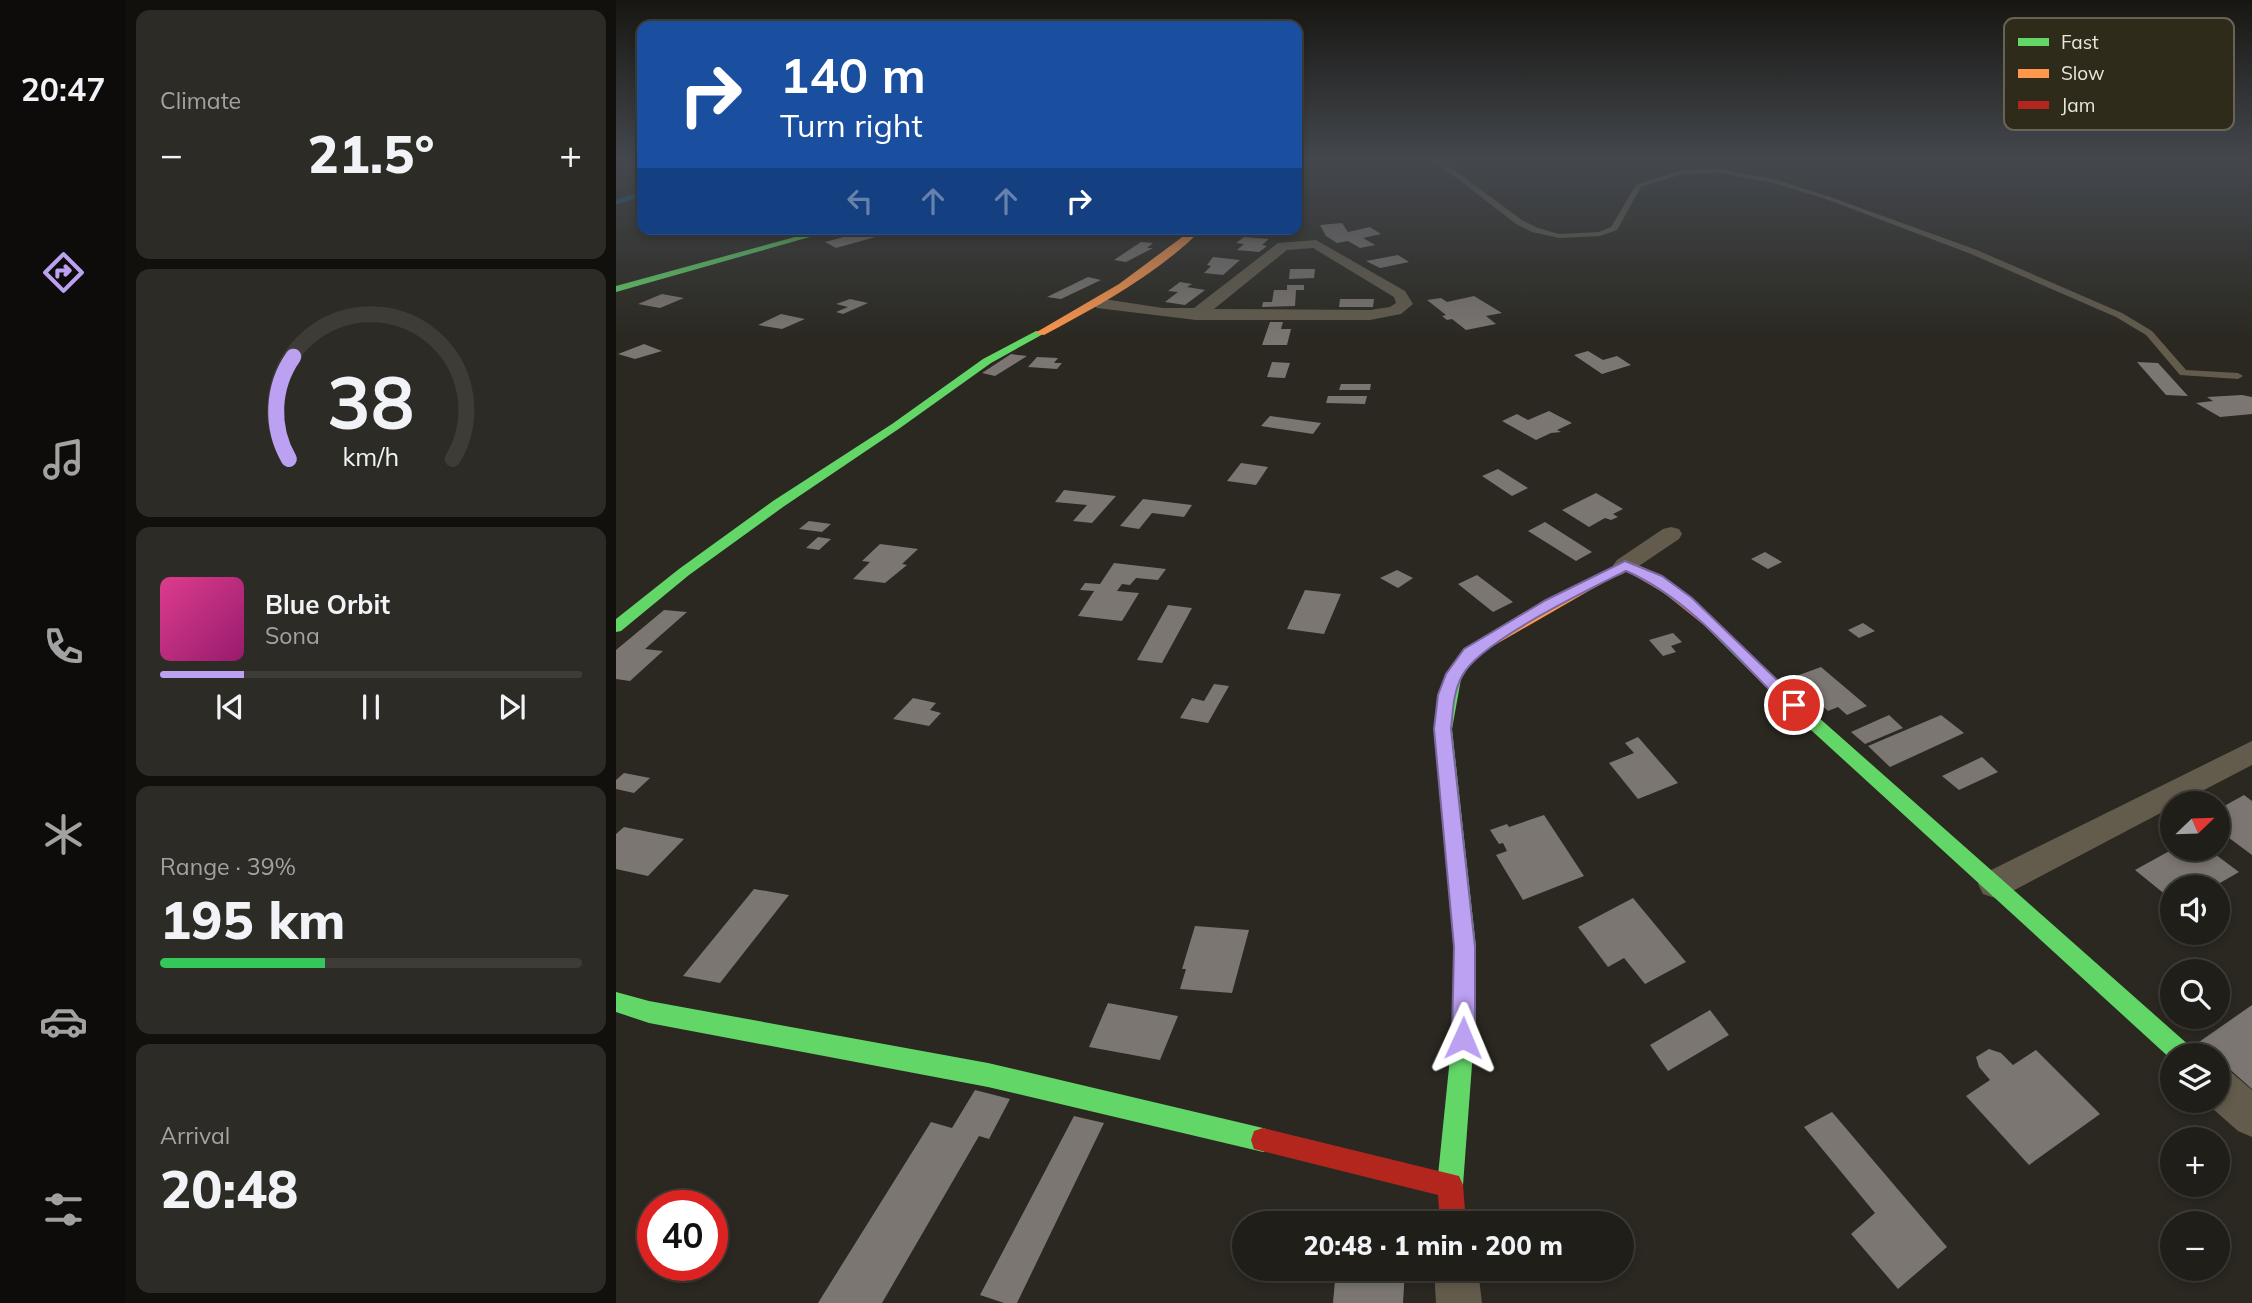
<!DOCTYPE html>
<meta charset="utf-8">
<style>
body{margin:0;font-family:Mulish,sans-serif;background:#2d2b25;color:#f1f3f6;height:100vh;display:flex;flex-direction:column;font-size:26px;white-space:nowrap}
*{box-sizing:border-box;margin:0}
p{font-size:23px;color:#a2a2a2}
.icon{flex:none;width:38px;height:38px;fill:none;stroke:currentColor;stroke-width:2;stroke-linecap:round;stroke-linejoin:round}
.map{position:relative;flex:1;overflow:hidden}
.details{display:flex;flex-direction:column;gap:10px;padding:10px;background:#12100d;width:490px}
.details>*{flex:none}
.guide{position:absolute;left:21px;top:21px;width:665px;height:214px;border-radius:14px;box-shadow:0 4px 10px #0003,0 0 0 2px #3d3c37;background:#1a4fa0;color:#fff;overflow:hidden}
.needle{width:46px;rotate:67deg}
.controls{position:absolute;left:1544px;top:791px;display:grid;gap:14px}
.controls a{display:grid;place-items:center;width:70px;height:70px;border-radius:50%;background:#201e18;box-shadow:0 4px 10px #0003,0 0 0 2px #3d3c37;font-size:35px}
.speed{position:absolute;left:21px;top:1190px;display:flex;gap:14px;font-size:35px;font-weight:700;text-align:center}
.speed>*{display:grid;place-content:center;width:91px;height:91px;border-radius:50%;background:#201e18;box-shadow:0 4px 10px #0003,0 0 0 2px #3d3c37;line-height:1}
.speed .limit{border:10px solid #d22;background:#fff;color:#111}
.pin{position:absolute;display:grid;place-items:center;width:60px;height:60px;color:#fff;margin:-30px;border:4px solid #fff;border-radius:50%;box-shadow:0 2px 7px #0007}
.me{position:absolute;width:77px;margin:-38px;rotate:1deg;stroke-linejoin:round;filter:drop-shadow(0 0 5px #0008)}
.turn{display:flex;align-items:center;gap:24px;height:147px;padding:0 28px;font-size:32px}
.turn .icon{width:91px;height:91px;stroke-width:2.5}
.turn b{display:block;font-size:49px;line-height:60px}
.lanes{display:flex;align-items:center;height:66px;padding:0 28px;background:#0003;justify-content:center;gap:35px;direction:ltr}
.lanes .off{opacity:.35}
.big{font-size:52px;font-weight:800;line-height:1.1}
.details .widget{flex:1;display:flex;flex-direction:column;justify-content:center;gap:10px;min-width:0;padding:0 24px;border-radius:14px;background:#2d2b25}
.details .dial{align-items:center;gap:0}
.dial svg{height:182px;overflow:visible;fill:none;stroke:#3d3c37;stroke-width:7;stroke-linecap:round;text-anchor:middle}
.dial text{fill:#f1f3f6;stroke:none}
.song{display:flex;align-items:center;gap:21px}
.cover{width:84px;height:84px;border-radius:10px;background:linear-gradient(135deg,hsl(330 70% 55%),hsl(320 70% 35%))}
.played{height:7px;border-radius:4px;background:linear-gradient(90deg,#bca0f2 20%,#3d3c37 20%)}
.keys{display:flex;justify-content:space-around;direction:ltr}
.heat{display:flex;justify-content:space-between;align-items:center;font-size:38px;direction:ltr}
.charge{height:10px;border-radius:5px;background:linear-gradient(90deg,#34c759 39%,#3d3c37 0)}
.trip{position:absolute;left:616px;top:1211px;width:402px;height:70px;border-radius:35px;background:#201e18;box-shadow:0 4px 10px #0003,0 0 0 2px #3d3c37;font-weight:800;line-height:70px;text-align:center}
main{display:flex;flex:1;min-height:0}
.dock{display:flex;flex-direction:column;width:126px;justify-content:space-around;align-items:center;background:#0d0c0a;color:#a2a2a2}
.dock .icon{width:49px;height:49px}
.dock .active{color:#bca0f2}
.dock b{font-size:32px;color:#f1f3f6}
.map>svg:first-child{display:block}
</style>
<main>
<nav class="dock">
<b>20:47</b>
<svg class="icon active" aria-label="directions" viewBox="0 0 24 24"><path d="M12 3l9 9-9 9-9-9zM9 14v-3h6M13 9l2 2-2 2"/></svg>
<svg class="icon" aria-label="music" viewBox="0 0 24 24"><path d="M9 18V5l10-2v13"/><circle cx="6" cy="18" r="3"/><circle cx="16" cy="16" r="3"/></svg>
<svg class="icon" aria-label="phone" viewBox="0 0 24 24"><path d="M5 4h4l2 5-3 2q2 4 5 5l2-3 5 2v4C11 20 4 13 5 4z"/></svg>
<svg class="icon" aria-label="climate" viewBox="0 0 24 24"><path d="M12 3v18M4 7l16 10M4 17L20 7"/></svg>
<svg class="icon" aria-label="car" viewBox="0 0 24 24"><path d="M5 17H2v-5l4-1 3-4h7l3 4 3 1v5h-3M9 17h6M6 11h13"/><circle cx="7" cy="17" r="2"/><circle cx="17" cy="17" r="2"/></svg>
<svg class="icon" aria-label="filters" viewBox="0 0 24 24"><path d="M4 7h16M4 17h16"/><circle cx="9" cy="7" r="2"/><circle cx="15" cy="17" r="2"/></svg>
</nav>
<section class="details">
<div class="widget"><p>Climate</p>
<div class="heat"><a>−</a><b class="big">21.5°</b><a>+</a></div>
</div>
<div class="widget dial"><svg viewBox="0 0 100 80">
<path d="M14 69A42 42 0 1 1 86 69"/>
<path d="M14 69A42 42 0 0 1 16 24" stroke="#bca0f2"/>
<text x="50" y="56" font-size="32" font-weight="700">38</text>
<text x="50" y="72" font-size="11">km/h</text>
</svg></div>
<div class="widget">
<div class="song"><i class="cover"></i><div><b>Blue Orbit</b><p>Sona</p></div></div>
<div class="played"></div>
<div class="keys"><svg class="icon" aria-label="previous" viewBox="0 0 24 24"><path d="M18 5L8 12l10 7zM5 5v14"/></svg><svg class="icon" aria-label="pause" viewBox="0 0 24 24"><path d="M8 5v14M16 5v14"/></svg><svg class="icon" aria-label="next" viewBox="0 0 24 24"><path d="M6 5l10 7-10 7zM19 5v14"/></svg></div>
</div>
<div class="widget"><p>Range · 39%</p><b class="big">195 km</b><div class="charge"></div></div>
<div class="widget"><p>Arrival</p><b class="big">20:48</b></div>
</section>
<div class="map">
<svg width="1636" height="1303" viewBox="0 0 1636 1303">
<rect width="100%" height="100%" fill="#2a2820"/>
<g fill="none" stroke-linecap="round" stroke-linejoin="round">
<!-- stream -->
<path stroke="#095c85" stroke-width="4.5" d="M0,202L26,194"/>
</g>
<!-- building -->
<path fill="#7b7671" d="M726,223L732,232L754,227L765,234L747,238L759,245L744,248L732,241L721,243L710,236L704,225Z
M257,229L284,230L220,248L209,242Z
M547,229L572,232L564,237L539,234Z
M628,237L653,239L646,245L651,246L643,252L621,250L628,244L620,243Z
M525,242L537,243L531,248H537L510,262L498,260Z
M782,255L793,262L764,268L750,261Z
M597,257L624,260L607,275L588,273L595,266L591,265Z
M674,269H699L698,278L673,279Z
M472,277L485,280L445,299L431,297Z
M564,282L576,284L571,287L589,290L569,305L549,302L562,292L552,291Z
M671,285H688V290H680L679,306L646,307L647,302H656L658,290H671Z
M46,294L68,298L44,308L22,304Z
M858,296L886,313L870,316L880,324L850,330L836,319L831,320L826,316L830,315L811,300L825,298L831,302Z
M234,299L252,303L227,314L220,312L232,307L220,304Z
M724,299H758L757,307H723Z
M165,314L189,319L166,329L142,325Z
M654,322H667L665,329H675L671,345H646Z
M28,344L46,351L19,359L2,354Z
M972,351L987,360L1001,356L1015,365L986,374L958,355Z
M395,354L411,356L379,376L366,373Z
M421,357L442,358L438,363H446L441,369L412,367Z
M656,362L674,363L669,378L651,377Z
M1521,362L1542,363L1572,396L1550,395Z
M725,384H755L754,390H723Z
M1626,395L1636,397V414L1604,417L1580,403L1597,401L1591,397Z
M712,396H751L749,404L710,403Z
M933,411L956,423L941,430L945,432L935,433L920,440L886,421L901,414L912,420Z
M654,416L705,423L697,434L645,426Z
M625,463L652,467L640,485L611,481Z
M882,469L912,488L896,496L866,476Z
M448,490L500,496L476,523L457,521L471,505L439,502Z
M980,493L1007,509L997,514L1002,517L995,520L989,518L973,527L946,510Z
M527,499L576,505L568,517L536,513L523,529L504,526Z
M193,521L215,524L206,532L183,529Z
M929,522L976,552L960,561L912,531Z
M202,537L215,539L203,550L190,548Z
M264,544L302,549L286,564L291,565L269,583L237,579L254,562L246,561Z
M1149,552L1166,562L1152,569L1135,559Z
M498,563L550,569L542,580L520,578L514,585L506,584L501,591L523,593L506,621L462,616L478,591L464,590L469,583L484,584Z
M781,570L797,578L782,588L764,578Z
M861,575L897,602L877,612L842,584Z
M689,590L725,594L708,634L671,629Z
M552,605L576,608L546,663L521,660Z
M48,610L71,612L29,649L47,651L14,681L0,679V650Z
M1247,623L1259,631L1243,638L1232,630Z
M1057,633L1066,642L1055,646L1060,652L1047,656L1033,640Z
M1205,667L1251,706L1231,715L1222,707L1212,711L1175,678Z
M598,684L613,686L592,723L564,718L576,698L588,701Z
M297,698L320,703L314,710L325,713L313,726L277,719Z
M1273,715L1287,728L1249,744L1235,732Z
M1325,715L1348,733L1274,767L1252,746Z
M1022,737L1062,783L1022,799L993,763L1018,753L1009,743Z
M1366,757L1382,772L1343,790L1326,776Z
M8,773L34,778L18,793L0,789V780Z
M1628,795L1636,801V855L1601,829V810Z
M928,815L968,876L907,900L880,855L891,851L887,843L883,844L874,830L891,824L893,827Z
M8,827L68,839L32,876L0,869V834Z
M1557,849H1592L1623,872L1597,887H1556V900L1519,870Z
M138,889L173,895L104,983L67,976Z
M1017,898L1070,962L1029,984L1008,958L992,967L962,927Z
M579,926L633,930L616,993L564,989L570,969H566Z
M492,1003L562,1016L544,1060L473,1047Z
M1636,1005V1089L1583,1042Z
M1094,1010L1113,1035L1052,1071L1034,1045Z
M1373,1049L1385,1053L1397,1065L1420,1050L1484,1114L1413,1165L1350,1096L1374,1080L1363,1067L1360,1057Z
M359,1090L394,1099L373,1139L363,1136L266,1303H202L315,1122L336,1128Z
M1216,1112L1331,1247L1282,1289L1235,1234L1259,1213L1188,1127Z
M458,1116L488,1123L401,1303H388L364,1295Z
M720,1269H789L787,1303H717Z"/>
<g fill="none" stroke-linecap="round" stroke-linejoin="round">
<!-- lane -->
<path fill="#635c4d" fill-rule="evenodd" d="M816,159H823L906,220L922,228L943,234L983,232L995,227L1020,185L1067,170L1104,169L1161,180L1214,197L1361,250L1506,313L1536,331L1570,370L1622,373L1627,376L1622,379L1564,375L1530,335L1500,317L1355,254L1210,199L1158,183L1104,173L1067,174L1025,187L1001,230L984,236L943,238L916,232L900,224Z"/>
<!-- street -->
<path fill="#635c4d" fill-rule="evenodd" d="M700,240L789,291L797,304L785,314L754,320H580L481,308L473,303L481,298L547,308H578L662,243ZM697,248L778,297L780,303L774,307L754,310L598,309L671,250Z
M1055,527L1063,529L1066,534L1063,539L1017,570H1001L997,565L1001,560L1047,529Z
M1636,741V765L1563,803H1556V807L1391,894L1379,898L1367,894L1362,884L1367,874Z
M1601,1066L1615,1072L1636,1090V1137L1622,1131L1588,1101H1601Z
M818,1269H862L866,1303H820Z"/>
<!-- fast -->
<path fill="#63d668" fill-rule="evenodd" d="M208,229H222L0,292V286Z
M420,331L429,333L375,363L284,428L167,507L73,575L5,631L0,632V619L63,569L157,501L276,424L367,359Z
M1093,617L1098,619L1184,701L1575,1047L1578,1055H1556V1060L1172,709L1085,622Z
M871,637L879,642L855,663L845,679L836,729L860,947L858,1038L847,1185L843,1194L834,1198L825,1194L821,1185L836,1038L838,947L818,729L825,690L834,669L853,647Z
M0,992L33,1001L372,1063L647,1128L656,1131L659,1140L656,1149L647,1152L372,1087L33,1023L0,1012Z"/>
<!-- slow -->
<path fill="#ff974d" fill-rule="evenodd" d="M577,229H586C542,274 482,306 428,335L419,333L503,284Z
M1009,561C1043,570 1073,595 1098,619L1101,622L1098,625H1088L1048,593L1009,570L877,646L871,647L863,642L930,601Z"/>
<!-- jam -->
<path fill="#b3261e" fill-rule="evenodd" d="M647,1128L843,1176L847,1185L850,1223H824L822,1195L638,1149L635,1140L638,1131Z"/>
</g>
<!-- sky -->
<linearGradient id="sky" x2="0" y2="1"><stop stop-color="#171612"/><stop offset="0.47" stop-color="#44484e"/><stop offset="1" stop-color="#44484e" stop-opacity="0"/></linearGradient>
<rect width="1636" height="341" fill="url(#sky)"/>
<!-- route -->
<path fill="#bca0f2" stroke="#7a689d" stroke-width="2" d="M1009,561L1046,576L1076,598L1187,705L1178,711L1172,709C1124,661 1073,598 1010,571C972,590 863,642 846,676C837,693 837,711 835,729L859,947V1038L855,1045L847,1049L839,1045L836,1038L838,947L818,729L822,695L830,674L848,649L930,600Z"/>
<!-- legend -->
<rect x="1388" y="18" width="230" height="112" rx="10" fill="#2f2b1b" stroke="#676355" stroke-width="2"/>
<rect x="1402" y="38" width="31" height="8" fill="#63d668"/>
<rect x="1402" y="69" width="31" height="9" fill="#ff974d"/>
<rect x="1402" y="101" width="31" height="8" fill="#b3261e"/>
<g font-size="19" fill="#e9e6dc">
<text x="1445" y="49">Fast</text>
<text x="1445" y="80">Slow</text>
<text x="1445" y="112">Jam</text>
</g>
</svg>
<div class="controls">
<a><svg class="needle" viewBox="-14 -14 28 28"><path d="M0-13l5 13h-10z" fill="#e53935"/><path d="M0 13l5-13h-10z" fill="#a2a2a2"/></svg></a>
<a><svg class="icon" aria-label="sound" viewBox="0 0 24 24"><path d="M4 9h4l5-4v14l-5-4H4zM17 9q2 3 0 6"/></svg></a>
<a><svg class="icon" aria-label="search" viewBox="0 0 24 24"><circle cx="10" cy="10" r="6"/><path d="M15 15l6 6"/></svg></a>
<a><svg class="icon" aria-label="layers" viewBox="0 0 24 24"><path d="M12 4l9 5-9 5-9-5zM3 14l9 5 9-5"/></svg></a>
<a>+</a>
<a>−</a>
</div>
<div class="speed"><div class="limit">40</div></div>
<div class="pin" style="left:1178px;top:705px;background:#d93025"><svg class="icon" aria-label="arrive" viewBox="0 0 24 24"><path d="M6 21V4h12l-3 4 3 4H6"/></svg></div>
<svg class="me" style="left:847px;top:1038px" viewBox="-20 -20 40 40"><path d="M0-17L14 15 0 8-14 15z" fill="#bca0f2" stroke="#fff" stroke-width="4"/></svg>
<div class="trip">20:48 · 1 min · 200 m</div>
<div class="guide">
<div class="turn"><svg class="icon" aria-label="right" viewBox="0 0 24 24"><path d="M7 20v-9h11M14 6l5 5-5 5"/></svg><div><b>140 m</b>Turn right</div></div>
<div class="lanes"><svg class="icon off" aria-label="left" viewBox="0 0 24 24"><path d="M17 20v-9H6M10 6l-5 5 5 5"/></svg><svg class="icon off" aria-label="ahead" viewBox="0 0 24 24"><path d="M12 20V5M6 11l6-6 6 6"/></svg><svg class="icon off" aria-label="ahead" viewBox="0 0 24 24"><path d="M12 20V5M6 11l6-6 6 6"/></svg><svg class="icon" aria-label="right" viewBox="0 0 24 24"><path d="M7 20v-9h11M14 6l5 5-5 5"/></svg></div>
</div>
</div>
</main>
